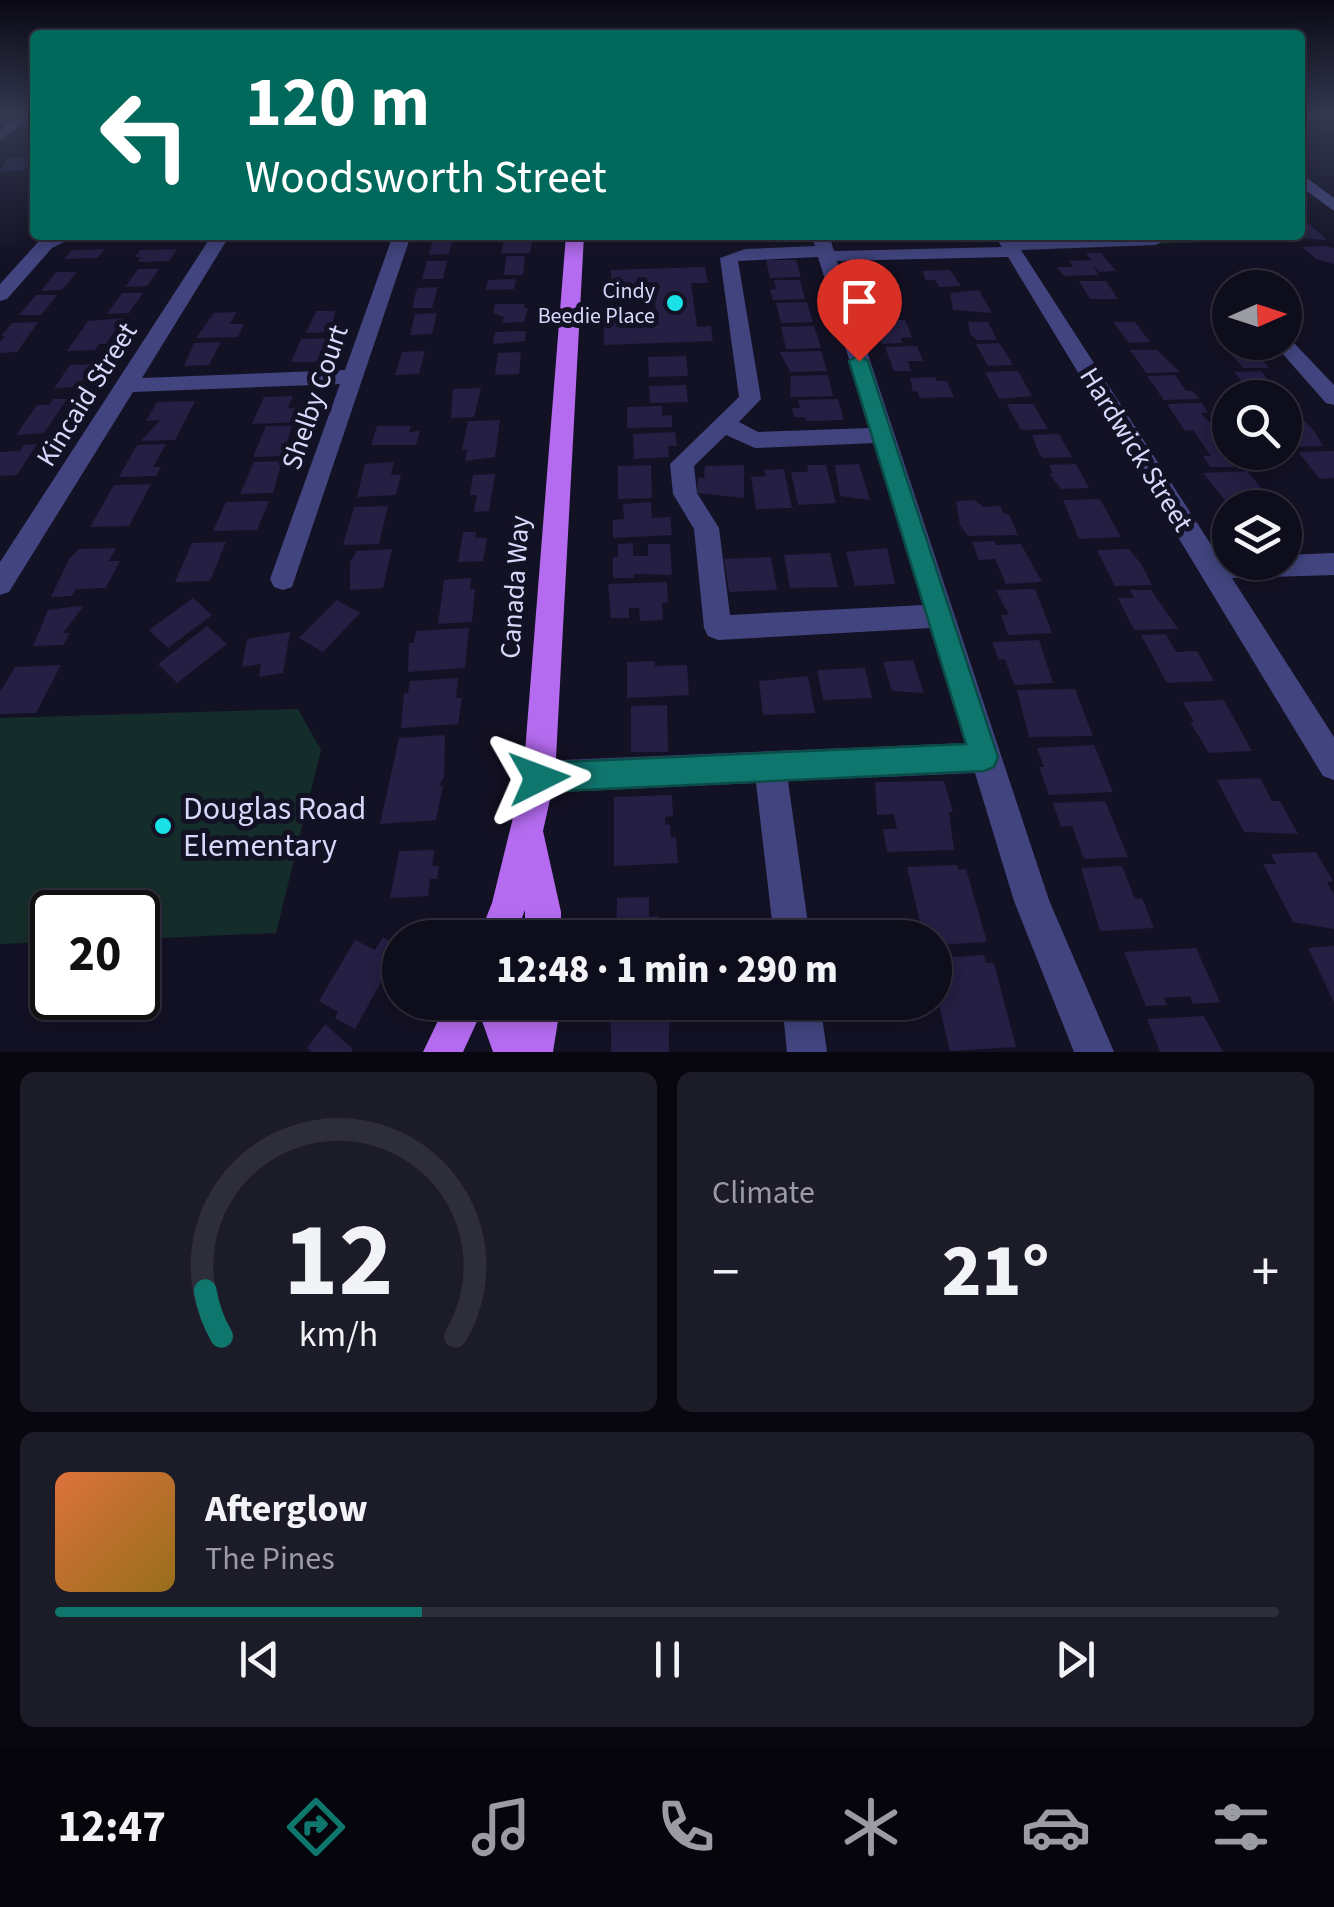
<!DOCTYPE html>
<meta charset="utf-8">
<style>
body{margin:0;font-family:"Source Sans 3",sans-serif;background:#1c1b28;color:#f1f3f6;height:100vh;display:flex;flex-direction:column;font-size:38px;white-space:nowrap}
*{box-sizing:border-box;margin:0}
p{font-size:32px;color:#9b9ca3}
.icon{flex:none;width:55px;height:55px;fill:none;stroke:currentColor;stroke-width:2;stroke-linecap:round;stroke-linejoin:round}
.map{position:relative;height:1052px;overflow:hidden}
.sheet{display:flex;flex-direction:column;gap:20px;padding:20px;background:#08070f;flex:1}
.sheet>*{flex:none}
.hud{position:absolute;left:30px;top:30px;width:1275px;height:210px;border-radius:10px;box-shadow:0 5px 15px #0003,0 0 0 2px #2e2d3a;background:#00695c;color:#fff;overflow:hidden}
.needle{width:65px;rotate:87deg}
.tools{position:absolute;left:1212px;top:270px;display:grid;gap:20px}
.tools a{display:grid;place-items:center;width:90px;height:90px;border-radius:50%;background:#0e0d1b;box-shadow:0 5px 15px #0003,0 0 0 2px #2e2d3a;font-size:50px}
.speed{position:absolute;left:30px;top:890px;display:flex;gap:20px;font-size:50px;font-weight:700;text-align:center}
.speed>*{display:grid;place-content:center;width:130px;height:130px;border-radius:50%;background:#0e0d1b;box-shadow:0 5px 15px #0003,0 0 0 2px #2e2d3a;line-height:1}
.speed .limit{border:5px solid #111;border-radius:15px;background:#fff;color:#111}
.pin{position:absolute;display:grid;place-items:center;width:85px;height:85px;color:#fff;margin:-102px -42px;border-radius:50% 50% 50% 0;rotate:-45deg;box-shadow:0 0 10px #0007}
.pin .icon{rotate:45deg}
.me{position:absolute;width:110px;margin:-55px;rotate:87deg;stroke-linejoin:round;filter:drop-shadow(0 0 8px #0008)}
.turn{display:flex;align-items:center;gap:35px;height:210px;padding:0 50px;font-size:45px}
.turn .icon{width:130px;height:130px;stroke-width:2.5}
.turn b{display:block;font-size:70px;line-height:85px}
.big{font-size:75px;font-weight:800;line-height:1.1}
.sheet .widget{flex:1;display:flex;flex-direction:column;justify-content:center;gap:15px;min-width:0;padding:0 35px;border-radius:15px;background:#1c1b28}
.sheet .dial{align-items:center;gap:0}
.dial svg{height:260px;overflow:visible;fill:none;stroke:#2e2d3a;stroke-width:7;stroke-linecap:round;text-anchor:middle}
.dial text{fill:#f1f3f6;stroke:none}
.song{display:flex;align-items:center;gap:30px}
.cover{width:120px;height:120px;border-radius:15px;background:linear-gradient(135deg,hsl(20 70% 55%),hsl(40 70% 35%))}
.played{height:10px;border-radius:5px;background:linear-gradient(90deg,#0f766e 30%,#2e2d3a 30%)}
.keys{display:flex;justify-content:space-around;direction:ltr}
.heat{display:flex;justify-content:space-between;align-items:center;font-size:55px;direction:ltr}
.sheet .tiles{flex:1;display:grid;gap:20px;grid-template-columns:1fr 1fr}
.widget:last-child{grid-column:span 2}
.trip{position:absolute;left:382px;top:920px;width:570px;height:100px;border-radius:50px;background:#0e0d1b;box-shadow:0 5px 15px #0003,0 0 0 2px #2e2d3a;font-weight:800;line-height:100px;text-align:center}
.tabs{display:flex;height:160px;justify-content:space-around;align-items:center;background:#06050b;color:#9b9ca3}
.tabs .icon{width:70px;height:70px}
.tabs .on{color:#0f766e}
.tabs b{font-size:45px;color:#f1f3f6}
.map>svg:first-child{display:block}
</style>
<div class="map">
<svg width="1334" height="1052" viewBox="0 0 1334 1052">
<rect width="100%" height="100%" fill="#131124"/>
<!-- green -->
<path fill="#152d2a" d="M1010,235H1253L1258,240L1019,249Z
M298,709L321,750L276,933L138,939V912H52V942L0,944V718Z"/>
<!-- building -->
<path fill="#241f43" d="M8,158H35V163L22,171H0Z
M1300,223H1308L1327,240L1300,238Z
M509,235H533L530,253H501L504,240H508Z
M453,238L449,254L429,255L433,239Z
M1325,246L1334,248V264L1316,259L1302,247Z
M105,249L98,258L64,259L72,250Z
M177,249L169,261L138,262L141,257H135L140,250Z
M1086,253H1101L1116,271L1100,272L1093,266L1099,275L1064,276L1057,267H1073L1069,261L1091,260Z
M506,256H525L523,275H504Z
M766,260H796L801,277L770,278Z
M427,261H447L443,279H422Z
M705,267L708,283H691L697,327L711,326L713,341L604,345V315L656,313L654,291L611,288V270Z
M138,269H159L147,286L125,287Z
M950,270L961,286L939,287L935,280H926L922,271Z
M857,271L891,272L893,285L862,286Z
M56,272H77L62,290L41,291Z
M516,279L514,289L486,290L488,280Z
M774,280H800L805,299L773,300L770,290L776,289Z
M1079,281H1106L1118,299H1090Z
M438,287L432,308H412L417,288Z
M979,290L992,313L953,310L950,293Z
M122,293H143L129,313L107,314Z
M868,293H893L900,317L878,318Z
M36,295H57L41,315H19Z
M807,302L813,322L781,323L776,303Z
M495,304H525L524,308H528L524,322L502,323L504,317L493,313Z
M316,311H335L332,332L306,333Z
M236,312L230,324H244L238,337L196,338L214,313Z
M437,313L432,334L410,335L415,314Z
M123,318L106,344H99L95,350L67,351L88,321Z
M874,320H905L912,337L900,338L903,343L882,344Z
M38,322L17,352L0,353V342L5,336H1L12,323Z
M968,322H988L997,340H977L970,334Z
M1113,322H1135L1150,342L1129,343Z
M814,326L821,348L786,349L781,327Z
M526,331L525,341L493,344L495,332Z
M329,338L316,362H291L301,339Z
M221,342L209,365L184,366L194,343Z
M999,343L1006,353L1013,365L988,366L976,344Z
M917,346L923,361H908L911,371H894L885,347Z
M1253,346L1269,368H1243L1225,347Z
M1130,350H1157L1180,372L1146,373Z
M425,351L419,374L395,375L402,352Z
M821,351L827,371L790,372L780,352Z
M521,352L519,374L495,375L498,353Z
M686,356L688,376L649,377L648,357Z
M94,364L78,387L54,388L70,365Z
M1018,371L1032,396L999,399L985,372Z
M1261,371L1277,391L1251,392L1234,372Z
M828,375L833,396L790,397L791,376Z
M1175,375L1186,391H1193L1199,399L1164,400L1147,376Z
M935,377L937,381H947L954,397L920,398L917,391L913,392L910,378Z
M686,385L688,402L650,403L649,386Z
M481,388L474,417L451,418L453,389Z
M293,396L288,408L306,407L300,422L252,424L264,397Z
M53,399H67L44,433L16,435L37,405H49Z
M838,399L844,420L806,421L805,417H794L792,408H800L798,400Z
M195,401L175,440L141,441L160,420L146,421L157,402Z
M1202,403L1208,413H1201L1227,441L1230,452L1243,467H1210L1203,456H1211L1193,430L1185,431L1167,404Z
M1007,404H1033L1048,429L1021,430Z
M662,406V416L672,415V427L627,428V407Z
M500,420L495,457L465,461L467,449L462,450L468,421Z
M1305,421L1314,431L1323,446L1296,447L1285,435V422Z
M266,426H292L283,456L253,457Z
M377,426H411L409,432L420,431L416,445H371Z
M675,432L677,446H668L669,457L634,459L633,434Z
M1059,434L1072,457L1044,458L1039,454L1032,435Z
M37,444L17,475L0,476V452L20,451L24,445Z
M166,444L153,467H161L156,476L119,477L137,445Z
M1334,451V478L1320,479L1298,452Z
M282,461L273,493L240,494L254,462Z
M394,462L391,475L401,474L396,495L357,497L365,464Z
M859,464L870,500L840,496L835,465Z
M1076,464L1089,488L1061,489L1049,474L1053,473L1049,465Z
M651,465L652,498L618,499V466Z
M744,465V498L697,493L698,477L704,478L705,466Z
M807,465H826L836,503L798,505L791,472H808Z
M784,469L792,508L756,509L751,477L766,476L764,470Z
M1247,471L1272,501L1254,500L1258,506L1228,504L1203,473Z
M495,474L489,511L474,512L477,495H470L473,475Z
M151,484L129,526L90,527L114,485Z
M1100,499L1121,537L1079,539L1063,500Z
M974,500L984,507L1000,506L1004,514H1009L1018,535L968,536L960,525L956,501Z
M269,501L257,530L213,531L226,502Z
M651,502L652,518L670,517L672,535L613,538V520L624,519L623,504Z
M388,506L379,544L343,545L354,507Z
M463,532H476L475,538H487L483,561L458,562Z
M994,541L996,545L1021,544L1042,582L1006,584L995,559L979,560L972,542Z
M226,542L210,581L175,582L192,543Z
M633,543V556H648V544H670L672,575L633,574L634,578H613V557H618V544Z
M116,548L109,561H120L106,588L76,589L72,596L51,597L69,559L79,549Z
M887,548L895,584L855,586L846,552Z
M392,549L383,588L350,590V562L357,551Z
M1129,549L1141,564L1152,585L1115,586L1097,550Z
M830,553L838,587L790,588L784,555Z
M771,557L777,590L729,592L724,559Z
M471,578L470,589H475L472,622L438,624L444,580Z
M667,582L668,603H662L663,620L640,621L639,608H629V618H611L608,584Z
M1035,589L1052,633L1008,635L1001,615H1009L996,590Z
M1130,590H1151L1178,629L1134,630L1118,598H1134Z
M193,598L212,615L168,648L149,630Z
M337,600L360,613L323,652L299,638Z
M78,606L83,607L63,633H70L63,645L33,646L48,610Z
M207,626L227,644L177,683L158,664Z
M469,628L465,668L408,672L409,643H414L416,631Z
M290,632L283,673L259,677L261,664L242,667L247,639Z
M1166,634L1176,652L1197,651L1214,681L1167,683L1141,635Z
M1039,640L1053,683L1014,685L1005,659L999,660L992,642Z
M913,660L924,693L892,691L883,662Z
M655,661V666L687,665L689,695L627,698V662Z
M61,665L36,713L0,714V692L15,667Z
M865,668L872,698L823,700L817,670Z
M808,676L815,713L763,715L759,681Z
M458,678L456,698H462L458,724L401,728L404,693H408L410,681Z
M1075,689L1093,736L1029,737L1017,690Z
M1224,700L1252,751L1209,753L1190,722H1194L1183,702Z
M667,705L668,752H631V706Z
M445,735L444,776L439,786L443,785L436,820L380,824L399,738Z
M1094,745L1113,792L1049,795L1039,767H1044L1037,748Z
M1260,778L1272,801H1280L1298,834L1244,832L1217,780Z
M944,781L953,812H949L954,850L887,852L883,829H897L894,814L877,815L875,782Z
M672,795L673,816L665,817V825L670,824L671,838L676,837L678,863L614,866V797Z
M1105,801L1128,857L1084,859L1072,826L1061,827L1053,803Z
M434,850L432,866H439L437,879H430L428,896L390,898L399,851Z
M1316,852L1333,881L1327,882L1334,895V929L1293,922L1263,864H1276L1271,854Z
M957,865L959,870L966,869L987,942L935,945V938H924L907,867Z
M1122,866L1135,899L1142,898L1154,928L1100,931L1081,868Z
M649,897V917L658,916L659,938H616L617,898Z
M383,937L400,948L355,1029L335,1018L338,1012L319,1001L355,940L375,950Z
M1334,946V1002L1308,948Z
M1196,948L1220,1002L1193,1004L1190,996L1164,998L1167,1005L1146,1006L1124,952Z
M984,955L986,963H994L1016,1047L950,1051L935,989V958Z
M610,1002H669V1052H611V1021H619V1009H610Z
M1204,1016L1223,1052H1160L1147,1019Z
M325,1024L353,1049L351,1052H311L307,1048Z"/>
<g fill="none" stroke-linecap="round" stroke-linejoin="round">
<!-- minor -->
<path fill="#41447e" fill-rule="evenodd" d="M19,114H34L0,141V130Z
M1300,173L1334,198V211L1300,186Z
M54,235H78L52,248L7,299L0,301V284L40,240Z
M212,235H230L142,378L345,370L393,235H411L292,587L283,590L274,587L270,579L340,384L133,392L9,592L0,595V562Z
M811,235H829L834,251L1002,247L994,235H1012L1015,240L1162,236L1165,240L1156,245L1021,250L1219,557H1230V562H1285V555L1334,553V575L1232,578L1334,737V780L1323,776L1008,257L837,261L1049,900L1114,1052H1074L1014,901L975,773L788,781L810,938H774L756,783L539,793L528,788L523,777L528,766L539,761L966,743L931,628L718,640L708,636L704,628L694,529L673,494L670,464L739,397L720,258L745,249L815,246ZM818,257L870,428L758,432L739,422L761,399L738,261ZM726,435L755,448L875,443L924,605L730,615L719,528L697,493L694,466Z
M1288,342L1295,344L1334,385V405L1326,403L1281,352V344Z
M782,1002H820L827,1052H787Z"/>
<!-- major -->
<path fill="#b46bef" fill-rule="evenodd" d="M566,235H584L555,777L543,831L561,912V938H525V910L514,938H478L492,903L523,777Z
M447,1002H517L521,1012L523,1002H561L553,1052H493L480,1015L463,1052H423Z"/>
</g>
<!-- sky -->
<linearGradient id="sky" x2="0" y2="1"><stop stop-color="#0a0914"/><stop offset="0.44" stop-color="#333850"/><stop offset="1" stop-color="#333850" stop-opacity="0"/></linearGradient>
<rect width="1334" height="261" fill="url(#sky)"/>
<!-- route -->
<path fill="#0f766e" stroke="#0a4d48" stroke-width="2.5" d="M859,355L868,361L998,757L994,767L984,771L539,792L529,788L525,778L529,767L539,763L966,744L849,361Z"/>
<!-- markers -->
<g fill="#19e1e6" stroke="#131124" stroke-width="4">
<circle cx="675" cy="303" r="10"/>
<circle cx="163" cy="826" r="10"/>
</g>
<g text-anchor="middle" stroke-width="10" stroke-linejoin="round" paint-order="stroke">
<!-- far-poi labels -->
<g font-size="22" fill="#d9d8fb" stroke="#131124" text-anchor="end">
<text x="655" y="298">Cindy<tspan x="655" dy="25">Beedie Place</tspan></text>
</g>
<!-- street labels -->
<g font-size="28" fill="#d9d8fb" stroke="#131124">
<text transform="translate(86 394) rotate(-58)" y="10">Kincaid Street</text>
<text transform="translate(314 397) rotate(-71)" y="10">Shelby Court</text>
<text transform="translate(1137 449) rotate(58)" y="10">Hardwick Street</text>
<text transform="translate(514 587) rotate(-86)" y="10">Canada Way</text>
</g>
<!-- near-poi labels -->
<g font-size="32" fill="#d9d8fb" stroke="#131124" text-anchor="start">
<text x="183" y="819">Douglas Road<tspan x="183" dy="37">Elementary</tspan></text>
</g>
</g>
</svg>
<div class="tools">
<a><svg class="needle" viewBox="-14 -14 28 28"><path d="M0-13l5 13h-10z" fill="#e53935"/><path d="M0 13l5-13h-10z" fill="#9b9ca3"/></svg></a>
<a><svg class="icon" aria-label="search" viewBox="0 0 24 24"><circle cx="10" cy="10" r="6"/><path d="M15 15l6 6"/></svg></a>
<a><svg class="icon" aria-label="layers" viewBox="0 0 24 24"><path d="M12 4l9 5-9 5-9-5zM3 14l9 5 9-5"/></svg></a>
</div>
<div class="speed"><div class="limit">20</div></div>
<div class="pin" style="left:859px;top:361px;background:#d93025"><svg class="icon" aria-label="arrive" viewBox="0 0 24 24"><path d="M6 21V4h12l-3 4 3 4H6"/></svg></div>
<svg class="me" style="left:539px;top:778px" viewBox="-20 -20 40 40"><path d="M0-17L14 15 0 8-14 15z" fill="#0f766e" stroke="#fff" stroke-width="4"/></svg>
<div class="trip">12:48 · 1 min · 290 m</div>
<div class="hud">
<div class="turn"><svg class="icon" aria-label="left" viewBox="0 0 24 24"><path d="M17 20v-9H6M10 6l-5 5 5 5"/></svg><div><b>120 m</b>Woodsworth Street</div></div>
</div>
</div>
<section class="sheet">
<div class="tiles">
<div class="widget dial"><svg viewBox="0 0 100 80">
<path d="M14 69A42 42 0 1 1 86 69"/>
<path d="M14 69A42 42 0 0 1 9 55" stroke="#0f766e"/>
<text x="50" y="56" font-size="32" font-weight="700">12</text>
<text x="50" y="72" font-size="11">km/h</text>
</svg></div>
<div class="widget"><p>Climate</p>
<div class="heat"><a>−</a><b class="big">21°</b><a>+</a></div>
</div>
<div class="widget">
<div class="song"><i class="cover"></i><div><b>Afterglow</b><p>The Pines</p></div></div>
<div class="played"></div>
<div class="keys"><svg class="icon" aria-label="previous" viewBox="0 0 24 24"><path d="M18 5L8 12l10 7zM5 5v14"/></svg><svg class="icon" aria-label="pause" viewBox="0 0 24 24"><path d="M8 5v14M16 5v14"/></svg><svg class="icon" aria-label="next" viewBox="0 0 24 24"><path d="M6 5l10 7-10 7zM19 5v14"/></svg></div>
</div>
</div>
</section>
<nav class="tabs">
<b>12:47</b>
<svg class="icon on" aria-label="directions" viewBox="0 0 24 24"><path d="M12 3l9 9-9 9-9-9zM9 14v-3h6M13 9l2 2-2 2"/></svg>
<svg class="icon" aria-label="music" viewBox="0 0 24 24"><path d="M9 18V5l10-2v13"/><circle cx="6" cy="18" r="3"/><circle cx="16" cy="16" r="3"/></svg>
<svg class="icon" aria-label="phone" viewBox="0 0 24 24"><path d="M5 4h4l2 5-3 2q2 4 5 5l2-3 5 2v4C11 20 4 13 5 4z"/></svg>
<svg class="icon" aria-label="climate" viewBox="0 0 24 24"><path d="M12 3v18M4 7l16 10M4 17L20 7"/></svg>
<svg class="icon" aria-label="car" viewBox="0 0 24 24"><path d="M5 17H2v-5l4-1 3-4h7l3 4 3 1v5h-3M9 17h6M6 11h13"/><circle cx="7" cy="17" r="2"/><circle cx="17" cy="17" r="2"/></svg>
<svg class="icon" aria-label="filters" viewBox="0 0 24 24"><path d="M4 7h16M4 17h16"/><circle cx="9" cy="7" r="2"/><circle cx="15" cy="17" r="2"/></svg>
</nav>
